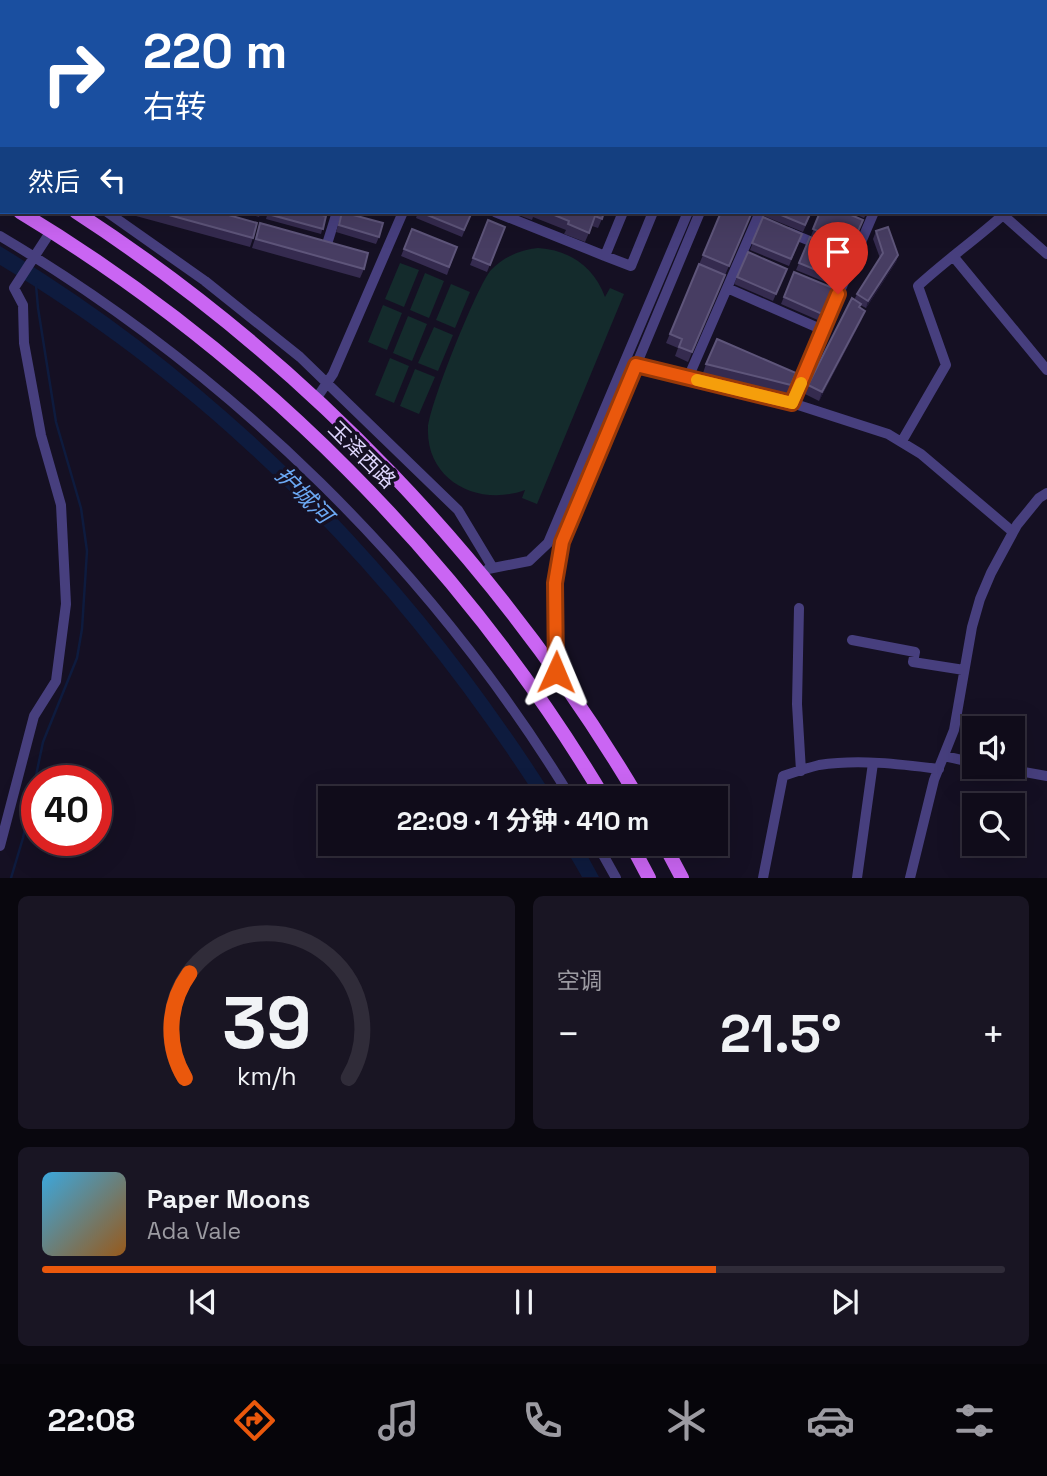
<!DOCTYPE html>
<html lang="zh">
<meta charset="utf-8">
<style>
body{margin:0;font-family:"Space Grotesk","Noto Sans SC",sans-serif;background:#191523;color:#f1f3f6;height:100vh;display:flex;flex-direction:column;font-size:26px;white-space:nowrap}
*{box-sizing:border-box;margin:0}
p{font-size:23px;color:#9c9ba2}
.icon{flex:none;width:38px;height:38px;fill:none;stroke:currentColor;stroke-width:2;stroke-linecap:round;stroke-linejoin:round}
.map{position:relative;height:878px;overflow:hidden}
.details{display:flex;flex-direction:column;gap:18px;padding:18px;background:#09070e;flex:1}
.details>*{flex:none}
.top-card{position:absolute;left:0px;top:0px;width:1048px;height:214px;box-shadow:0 7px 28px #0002,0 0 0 2px #302c39;background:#1a4fa0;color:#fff;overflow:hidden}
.buttons{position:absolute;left:962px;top:716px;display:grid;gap:14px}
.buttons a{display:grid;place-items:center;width:63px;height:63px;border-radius:0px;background:#100c1a;box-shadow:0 7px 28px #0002,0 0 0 2px #302c39;font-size:35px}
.speed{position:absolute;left:21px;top:765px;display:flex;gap:14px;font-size:35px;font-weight:700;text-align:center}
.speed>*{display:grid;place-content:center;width:91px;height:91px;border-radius:50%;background:#100c1a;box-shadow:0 7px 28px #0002,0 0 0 2px #302c39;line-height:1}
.speed .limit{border:10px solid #d22;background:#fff;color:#111}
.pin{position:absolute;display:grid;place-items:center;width:60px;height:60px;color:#fff;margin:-72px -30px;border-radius:50% 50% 50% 0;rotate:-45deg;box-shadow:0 0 7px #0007}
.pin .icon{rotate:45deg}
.me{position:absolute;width:77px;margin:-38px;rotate:1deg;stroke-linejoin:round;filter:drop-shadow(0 0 5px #0008)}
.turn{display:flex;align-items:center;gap:24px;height:147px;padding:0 28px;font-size:32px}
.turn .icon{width:91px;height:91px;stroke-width:2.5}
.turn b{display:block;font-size:49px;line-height:60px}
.then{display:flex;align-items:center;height:66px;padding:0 28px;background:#0003;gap:14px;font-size:26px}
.big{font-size:52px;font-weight:700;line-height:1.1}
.details .widget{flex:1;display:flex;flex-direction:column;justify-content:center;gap:10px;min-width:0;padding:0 24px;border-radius:10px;background:#191523}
.details .dial{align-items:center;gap:0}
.dial svg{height:182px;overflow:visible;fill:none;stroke:#302c39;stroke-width:7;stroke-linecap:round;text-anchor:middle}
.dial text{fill:#f1f3f6;stroke:none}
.song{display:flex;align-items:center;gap:21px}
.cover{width:84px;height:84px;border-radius:10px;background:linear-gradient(135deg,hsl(200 70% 55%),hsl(30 70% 35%))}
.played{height:7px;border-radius:4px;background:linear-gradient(90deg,#ea580c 70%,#302c39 70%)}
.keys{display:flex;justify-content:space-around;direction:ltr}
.heat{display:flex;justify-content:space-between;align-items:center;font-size:38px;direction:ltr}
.details .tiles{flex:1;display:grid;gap:18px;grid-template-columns:1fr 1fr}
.widget:last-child{grid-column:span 2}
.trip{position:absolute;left:318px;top:786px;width:410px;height:70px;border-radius:0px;background:#100c1a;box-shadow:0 7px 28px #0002,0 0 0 2px #302c39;font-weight:700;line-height:70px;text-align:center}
.dock{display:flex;height:112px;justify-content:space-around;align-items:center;background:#06050a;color:#9c9ba2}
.dock .icon{width:49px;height:49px}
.dock .active{color:#ea580c}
.dock b{font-size:32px;color:#f1f3f6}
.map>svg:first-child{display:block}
</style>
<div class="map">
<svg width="1047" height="878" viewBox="0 0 1047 878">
<rect width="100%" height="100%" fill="#151023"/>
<!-- green -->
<path fill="#142b2c" d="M538,248C570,250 594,267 605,297L610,288L624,294L537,504L522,498L525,490C479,507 426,481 428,428C429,406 477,286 491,270C503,257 520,250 538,248Z
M400,263L419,270L404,307L385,299Z
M425,273L444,281L429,318L410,310Z
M451,284L470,292L455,328L436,320Z
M383,305L402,313L387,350L368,342Z
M408,316L427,324L412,361L393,353Z
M434,327L453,335L438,371L418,363Z
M390,358L409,366L394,403L375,395Z
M415,369L435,377L419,414L400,406Z"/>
<!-- water -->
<path fill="#0e1b3e" d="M0,246C228,384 412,574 554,798H537C399,583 220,397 0,265Z
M563,844H581L599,877H582Z"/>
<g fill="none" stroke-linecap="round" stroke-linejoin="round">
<!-- stream -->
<path stroke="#0e1b3e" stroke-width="2.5" d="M11,878L23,838L43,742L77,658L82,629L87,551L81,508L56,422L38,308L36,285"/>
<!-- minor -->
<path stroke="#473f7e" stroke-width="10" d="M235,0V2
M378,0L379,2
M440,0V2
M701,0L702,2
M948,0L950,2
M493,2L494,0
M573,2L574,0
M757,2V0
M768,2V0
M0,139L2,140
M1046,182L1047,183
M107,212L205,281L300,357L458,510L493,568
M495,212L605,256L623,212
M788,232L822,246
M0,236C231,373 431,568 571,798
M327,244L337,212
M605,256L631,266L653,212
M953,256L1047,370
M727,288L823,330
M636,365L792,403L888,434L921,454L1013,532
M688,378L760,212
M316,399L333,374L403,212
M792,403L874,212
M902,441L946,365L918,286C945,261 975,240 1003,215L1047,254
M488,569L529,561L548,543L688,212
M799,608L797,704L801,771
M852,640L915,652L913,662L964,670
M556,672L555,583L562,543L700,212
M944,756L975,763
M991,766L1047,776
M597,844L616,878
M0,846L34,716L56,681L66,604L61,505L41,435L24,343L23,305L14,288L51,231
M763,878L783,776C795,772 807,768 819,765C858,759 900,764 939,769
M857,878L873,763
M910,878L934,780L954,730L972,627L980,599L991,573L1017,525L1039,498L1047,493"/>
<!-- major -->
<path stroke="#ca65f3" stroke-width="14" d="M0,48L2,58
M0,104L2,114
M0,180L2,173
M0,200L2,201
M20,212C257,355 462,560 604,798
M76,212C305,361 499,563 638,798
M631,844L649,878
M664,844L682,878"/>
</g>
<!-- wall -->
<path fill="#352b4f" d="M28,0H146L145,2H28Z
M137,212H218L253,238L250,247L136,216Z
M241,212H261L259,217Z
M268,212L326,216L321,234L266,219Z
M342,212L379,237L376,244L336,232Z
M372,212H389L387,216Z
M418,212H472L462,237L416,218Z
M510,212H605L598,228L592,226L585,242L564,234L566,230L533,217L532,220Z
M752,212L688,362L675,356L678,348L666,343L703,255Z
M765,212H812L803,232L764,216Z
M820,212L863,220L849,252L811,236Z
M850,212H867L864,218Z
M763,217L802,234L789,266L750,250Z
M488,220L505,227L487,272L470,265Z
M260,223L364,269L360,278L252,248Z
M412,229L457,247L447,275L401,256Z
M876,231L898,255L896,262L866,308L860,305L859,308L865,311L861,321L819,401L805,394L808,385L854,300L857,294L880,258L873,239Z
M810,237L849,254L835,286L796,270Z
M748,252L787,269L773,301L734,284Z
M794,272L833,288L820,321L781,304Z
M706,364L796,373L787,395L703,373Z"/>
<!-- shaded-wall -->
<path fill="#201836" d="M212,0H227L226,2H199Z
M287,0H301V2H273Z
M318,0H371L361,2H318Z
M898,255L896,262L866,308L868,301Z
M865,311L861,321L819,401L822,392Z"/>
<!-- building -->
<path fill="#473d62" stroke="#5e557a" stroke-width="2" d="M60,0H146L145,2H71Z
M186,0H212L199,2H186Z
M244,0H287L273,2H244Z
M450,0H465L466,2H450Z
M512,0H547L546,2H511Z
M813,0H843L842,2H812Z
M158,212H218L257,223L253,238Z
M269,212H310L326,216L323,229L268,214Z
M342,212L383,223L379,237L339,225Z
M420,212H472L464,230Z
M547,212H604L602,219L595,216L589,233L568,224L569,221Z
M721,212H752L729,266L703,255Z
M774,212H811L805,225Z
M820,212H844L863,220L852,245L813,229Z
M763,217L802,234L791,259L752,243Z
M488,220L505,227L490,265L473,258Z
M260,223L368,253L364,269L256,239Z
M888,227L898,255L868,301L857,294L883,253L876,231Z
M412,229L457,247L449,267L404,249Z
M810,237L849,254L838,279L799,263Z
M748,252L787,269L776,294L737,277Z
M699,264L725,275L692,352L679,347L682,339L670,334Z
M794,272L833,288L822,314L784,297Z
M852,298L861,304L859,307L865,311L822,392L808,385Z
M717,339L796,373L791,385L706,364Z"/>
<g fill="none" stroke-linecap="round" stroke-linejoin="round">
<defs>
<path id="route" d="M556,672L555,583L562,542L636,365L792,403L838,294"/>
</defs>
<!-- route casing -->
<use href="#route" stroke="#983908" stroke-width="18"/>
<!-- route -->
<use href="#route" stroke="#ea580c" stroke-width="12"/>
<!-- slow -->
<path stroke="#f59e0b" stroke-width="12" d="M697,380L792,403L801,383"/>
</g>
<g text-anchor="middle" stroke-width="7" stroke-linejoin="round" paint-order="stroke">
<!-- street labels -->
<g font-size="21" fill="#ddd5fc" stroke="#151023">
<text transform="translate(362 455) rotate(45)" y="7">玉泽西路</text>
</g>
<!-- water labels -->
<g font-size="23" font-style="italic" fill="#6ca9f4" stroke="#151023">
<text transform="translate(304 495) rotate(45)" y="8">护城河</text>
</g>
</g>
</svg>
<div class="buttons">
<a><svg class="icon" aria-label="sound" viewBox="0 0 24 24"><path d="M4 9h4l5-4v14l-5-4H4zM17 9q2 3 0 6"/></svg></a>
<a><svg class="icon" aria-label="search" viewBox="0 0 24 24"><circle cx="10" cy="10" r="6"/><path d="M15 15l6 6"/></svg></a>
</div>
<div class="speed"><div class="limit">40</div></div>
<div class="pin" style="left:838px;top:294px;background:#d93025"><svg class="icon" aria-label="arrive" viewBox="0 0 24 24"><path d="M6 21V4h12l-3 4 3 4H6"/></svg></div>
<svg class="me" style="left:556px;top:672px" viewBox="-20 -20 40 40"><path d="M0-17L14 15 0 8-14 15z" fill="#ea580c" stroke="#fff" stroke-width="4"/></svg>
<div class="trip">22:09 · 1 分钟 · 410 m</div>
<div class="top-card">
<div class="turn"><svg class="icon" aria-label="right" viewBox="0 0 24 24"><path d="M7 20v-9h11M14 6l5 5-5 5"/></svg><div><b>220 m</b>右转</div></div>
<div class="then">然后<svg class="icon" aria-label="left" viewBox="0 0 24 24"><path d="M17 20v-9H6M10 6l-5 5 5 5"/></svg></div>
</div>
</div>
<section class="details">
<div class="tiles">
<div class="widget dial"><svg viewBox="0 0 100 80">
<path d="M14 69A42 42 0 1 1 86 69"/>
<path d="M14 69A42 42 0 0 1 16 23" stroke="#ea580c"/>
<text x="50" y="56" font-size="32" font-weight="700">39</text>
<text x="50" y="72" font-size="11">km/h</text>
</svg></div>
<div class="widget"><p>空调</p>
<div class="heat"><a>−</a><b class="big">21.5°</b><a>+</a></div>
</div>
<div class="widget">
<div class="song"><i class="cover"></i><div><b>Paper Moons</b><p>Ada Vale</p></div></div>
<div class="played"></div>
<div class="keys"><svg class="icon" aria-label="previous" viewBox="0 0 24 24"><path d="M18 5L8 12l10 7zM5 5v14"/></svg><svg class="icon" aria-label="pause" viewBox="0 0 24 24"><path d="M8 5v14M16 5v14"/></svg><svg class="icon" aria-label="next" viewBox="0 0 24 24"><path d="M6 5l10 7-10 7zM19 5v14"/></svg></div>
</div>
</div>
</section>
<nav class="dock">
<b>22:08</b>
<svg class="icon active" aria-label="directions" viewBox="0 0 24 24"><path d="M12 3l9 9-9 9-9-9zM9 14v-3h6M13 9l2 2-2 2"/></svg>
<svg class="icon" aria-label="music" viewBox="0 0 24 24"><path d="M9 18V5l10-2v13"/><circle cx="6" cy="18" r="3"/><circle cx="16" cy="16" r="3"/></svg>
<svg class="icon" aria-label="phone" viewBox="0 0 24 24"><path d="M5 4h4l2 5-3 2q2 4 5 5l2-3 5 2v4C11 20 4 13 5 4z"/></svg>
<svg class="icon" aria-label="climate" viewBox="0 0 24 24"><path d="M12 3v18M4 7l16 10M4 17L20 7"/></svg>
<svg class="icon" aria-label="car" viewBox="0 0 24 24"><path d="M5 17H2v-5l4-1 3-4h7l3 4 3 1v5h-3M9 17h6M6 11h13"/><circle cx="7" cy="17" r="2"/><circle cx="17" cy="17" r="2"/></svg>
<svg class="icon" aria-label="filters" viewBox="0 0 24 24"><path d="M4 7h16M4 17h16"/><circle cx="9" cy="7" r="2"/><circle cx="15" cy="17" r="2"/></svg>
</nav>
